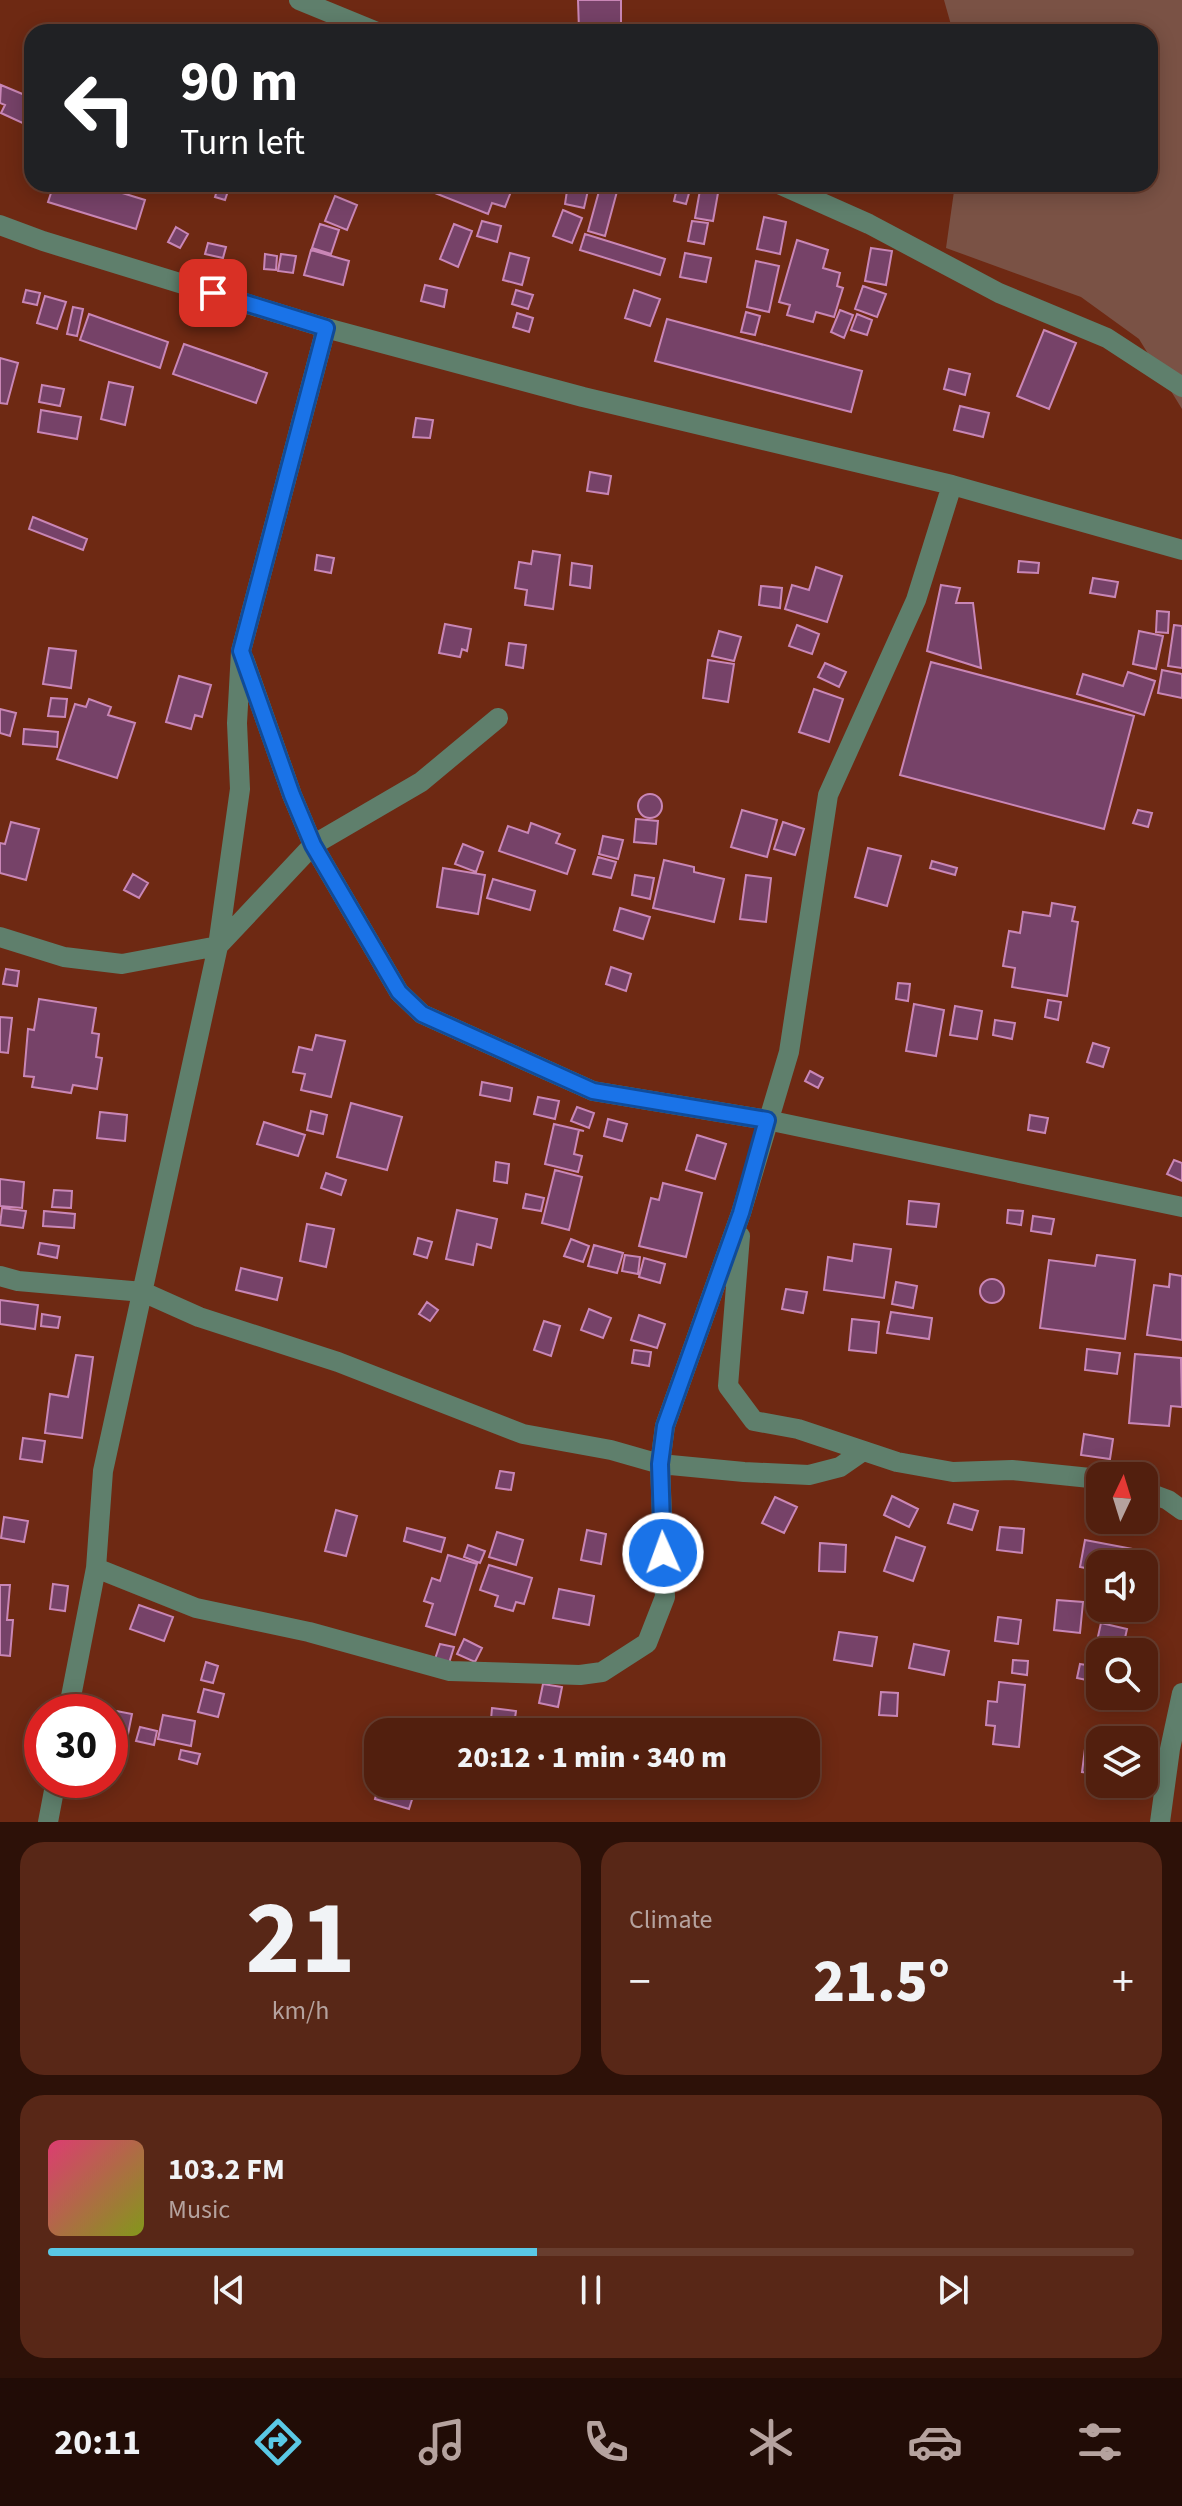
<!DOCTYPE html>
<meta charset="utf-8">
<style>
body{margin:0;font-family:"Source Sans 3",sans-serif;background:#582717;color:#f1f3f6;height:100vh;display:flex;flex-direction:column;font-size:30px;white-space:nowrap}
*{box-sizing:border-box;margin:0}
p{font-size:26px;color:#b5a29e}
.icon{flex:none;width:44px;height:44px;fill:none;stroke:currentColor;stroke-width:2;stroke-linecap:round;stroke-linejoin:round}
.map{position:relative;height:1822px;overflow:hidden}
.panel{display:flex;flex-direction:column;gap:20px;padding:20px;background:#2d1108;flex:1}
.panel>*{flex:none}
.banner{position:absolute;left:24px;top:24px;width:1134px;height:168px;border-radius:24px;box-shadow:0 4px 20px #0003,0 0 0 2px #683d2e;background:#202124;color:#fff;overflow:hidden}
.needle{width:52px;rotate:4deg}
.tools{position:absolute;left:1086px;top:1462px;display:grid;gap:16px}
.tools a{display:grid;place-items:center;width:72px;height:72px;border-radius:16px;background:#521f0e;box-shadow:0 4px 20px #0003,0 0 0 2px #683d2e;font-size:40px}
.speed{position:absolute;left:24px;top:1694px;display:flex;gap:16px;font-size:40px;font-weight:700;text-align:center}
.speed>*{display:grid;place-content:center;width:104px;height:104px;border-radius:50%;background:#521f0e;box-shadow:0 4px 20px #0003,0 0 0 2px #683d2e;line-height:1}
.speed .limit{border:12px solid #d22;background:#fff;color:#111}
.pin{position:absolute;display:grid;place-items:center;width:68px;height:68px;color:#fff;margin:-34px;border-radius:16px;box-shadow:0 4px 12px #0006}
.me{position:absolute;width:88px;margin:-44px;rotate:358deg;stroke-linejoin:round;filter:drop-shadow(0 0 6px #0008)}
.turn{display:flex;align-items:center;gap:28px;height:168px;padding:0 24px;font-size:36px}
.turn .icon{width:104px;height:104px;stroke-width:2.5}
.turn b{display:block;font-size:56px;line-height:68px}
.big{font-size:60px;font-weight:800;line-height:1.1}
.panel .tile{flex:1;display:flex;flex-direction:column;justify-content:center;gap:12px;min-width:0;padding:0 28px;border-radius:24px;background:#582717}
.panel .dial{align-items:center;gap:0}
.dial b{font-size:104px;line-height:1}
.song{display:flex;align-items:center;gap:24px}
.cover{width:96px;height:96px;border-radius:12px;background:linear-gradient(135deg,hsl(340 70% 55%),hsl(70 70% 35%))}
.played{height:8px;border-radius:4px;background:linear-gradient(90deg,#5ac8e5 45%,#683d2e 45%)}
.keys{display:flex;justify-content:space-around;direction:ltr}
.heat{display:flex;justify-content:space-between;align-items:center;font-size:44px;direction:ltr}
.panel .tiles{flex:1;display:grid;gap:20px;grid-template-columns:1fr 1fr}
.tile:last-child{grid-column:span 2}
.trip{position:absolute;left:364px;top:1718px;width:456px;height:80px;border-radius:24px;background:#521f0e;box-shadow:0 4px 20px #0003,0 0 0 2px #683d2e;font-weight:800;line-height:80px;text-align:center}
.menu{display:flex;height:128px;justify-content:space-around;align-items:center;background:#210c06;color:#b5a29e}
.menu .icon{width:56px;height:56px}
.menu .selected{color:#5ac8e5}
.menu b{font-size:36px;color:#f1f3f6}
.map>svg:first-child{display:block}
</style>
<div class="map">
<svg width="1182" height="1822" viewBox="0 0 1182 1822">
<rect width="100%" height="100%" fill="#6e2913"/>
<!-- green -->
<path fill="#7a5245" d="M944,0H1182V409L1139,339L1081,297L946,248L955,184H1150V32H953Z"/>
<!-- building -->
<path fill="#764268" stroke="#c986b6" stroke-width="2" d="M578,0H621V29L579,30Z
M1,85L32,98V119L29,126L1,113L5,105L0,103Z
M54,184H93L145,200L136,229L48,202Z
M219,184L230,185L225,200L215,197Z
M412,184H514L505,207L492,203L488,214Z
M568,184L589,186L584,208L565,204Z
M601,184H619L605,236L588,231Z
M678,184L691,186L686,204L674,201Z
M700,190L718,193L713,221L695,218Z
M335,196L357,205L347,230L325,221Z
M563,210L582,218L572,243L553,236Z
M764,217L786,222L780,254L757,249Z
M482,221L501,226L497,242L477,236Z
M692,221L708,223L704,244L688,241Z
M320,224L339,230L331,254L312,248Z
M454,224L472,231L458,267L440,259Z
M176,227L188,234L180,248L168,242Z
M585,234L665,259L660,275L580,250Z
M797,240L828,250L823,268L840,273L837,286L843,288L834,317L816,312L813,322L787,315L790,305L779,302Z
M208,243L226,247L223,258L205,254Z
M871,248L892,251L886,285L865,281Z
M311,250L349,261L343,285L304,275Z
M510,253L529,258L522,285L503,280Z
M685,253L711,258L706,282L680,277Z
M265,254L277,256L276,270L264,269Z
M281,254L296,256L293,273L278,271Z
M756,261L779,266L769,312L747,307Z
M425,285L447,290L444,307L421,301Z
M863,286L886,294L877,317L855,309Z
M26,290L40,293L37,305L23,302Z
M516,290L533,295L528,309L512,304Z
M634,290L660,299L650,326L625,318Z
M45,296L66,302L57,329L37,323Z
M73,307L83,309L77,336L67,334Z
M840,310L853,315L844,338L831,332Z
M746,312L760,316L755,335L741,332Z
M517,313L533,318L529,332L513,327Z
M89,314L168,342L160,368L80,340Z
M857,314L872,320L867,335L851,330Z
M667,319L862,371L851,412L655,361Z
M1044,330L1076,343L1049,409L1017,396Z
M184,344L267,373L256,403L173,374Z
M0,358L18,363L7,404L0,403Z
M949,369L970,374L965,395L944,389Z
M109,382L133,387L125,425L101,419Z
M42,385L64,389L60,406L39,402Z
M960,406L989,413L983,437L954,430Z
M41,410L81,417L77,439L38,432Z
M416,418L433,420L430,438L413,437Z
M590,472L611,476L608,494L587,491Z
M33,517L87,539L83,550L29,529Z
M533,551L560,555L553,609L525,605L527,590L515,588L519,562L531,564Z
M317,555L334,558L331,573L315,570Z
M1019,561L1039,563L1038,573L1018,572Z
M572,563L592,566L590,588L570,585Z
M816,567L842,576L827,622L785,609L792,585L809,590Z
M1093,578L1118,582L1115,597L1090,593Z
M941,585L960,588L956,603H973L981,668L927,651Z
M761,586L782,588L780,608L759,605Z
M1157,611L1169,612L1168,633L1156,632Z
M445,624L471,629L467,651L462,649L460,657L439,653Z
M797,625L819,634L812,654L789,646Z
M1174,625L1182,626V668L1168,666Z
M719,631L741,637L734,661L712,656Z
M1139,631L1163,636L1156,669L1133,664Z
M509,643L526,645L523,668L506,665Z
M49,648L76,651L71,688L43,684Z
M708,660L734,664L728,702L703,698Z
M931,662L1134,716L1104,829L900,775Z
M825,663L846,672L839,687L818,677Z
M1162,670L1182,674V698L1158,693Z
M1128,672L1155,681L1144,715L1077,694L1083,674L1123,686Z
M179,676L211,685L202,717L195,715L191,729L166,722Z
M814,689L843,699L829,742L799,732Z
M51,698L67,699L65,717L48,716Z
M89,699L111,707L108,715L135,723L117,778L57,759L75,704L86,707Z
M0,709L16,713L10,736L0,733Z
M24,729L58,732L57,747L23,744Z
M638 806a12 12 0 1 1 24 0a12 12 0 1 1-24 0Z
M742,810L777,820L767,857L731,847Z
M1138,810L1152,813L1148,827L1133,823Z
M636,819L658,821L656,844L634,842Z
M11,822L39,829L26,880L0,873V843L5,844Z
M783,822L804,829L795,855L774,849Z
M531,823L560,834L556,843L575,850L567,874L499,851L508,826L528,833Z
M603,836L623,840L618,859L599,854Z
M463,844L483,852L476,872L455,864Z
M868,848L901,856L887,906L855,897Z
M598,857L616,862L611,878L593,874Z
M664,860L694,867V872L724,879L714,922L653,908Z
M932,861L957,868L955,875L930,868Z
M443,868L485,875L478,914L437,907Z
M133,874L148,883L139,898L124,890Z
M635,875L654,878L650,899L632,895Z
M746,875L771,878L766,922L740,919Z
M493,879L535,891L530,910L487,898Z
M1052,903L1075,907L1072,921L1078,922L1067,996L1012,987L1015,968L1003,966L1009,931L1020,933L1023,912L1050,916Z
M620,908L650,917L643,939L614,930Z
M611,967L631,974L626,991L606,984Z
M6,969L19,971L17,986L3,984Z
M898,983L910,984L908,1001L896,999Z
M39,999L96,1008L92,1033L99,1034L96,1057L102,1058L97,1089L73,1085L71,1093L32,1087L34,1077L24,1076L28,1029L34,1030Z
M1048,1000L1061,1002L1058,1020L1045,1017Z
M914,1004L944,1010L936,1056L906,1051Z
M955,1006L982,1011L977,1039L950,1035Z
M0,1017L12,1018L8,1053L0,1052Z
M995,1020L1015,1023L1012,1039L993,1035Z
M316,1035L345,1041L331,1097L301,1090L305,1074L293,1072L299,1047L312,1050Z
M1093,1043L1109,1048L1103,1067L1087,1062Z
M810,1071L823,1078L818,1088L805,1081Z
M482,1082L512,1088L510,1101L480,1095Z
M538,1097L559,1101L555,1119L534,1114Z
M351,1103L402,1117L387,1170L337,1157Z
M577,1107L594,1113L589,1128L571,1121Z
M311,1111L327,1115L323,1134L307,1130Z
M100,1112L127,1115L125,1141L97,1138Z
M1030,1115L1048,1118L1045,1133L1028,1130Z
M608,1119L627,1124L622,1141L604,1136Z
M264,1122L305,1135L298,1156L257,1144Z
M554,1124L584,1131L579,1130L574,1154L582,1156L578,1172L545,1164Z
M697,1135L726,1144L715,1179L686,1170Z
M1174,1160L1182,1163V1181L1167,1174Z
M496,1162L509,1164L507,1183L494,1181Z
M555,1170L582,1177L569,1230L542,1223Z
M326,1173L346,1180L341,1195L321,1188Z
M0,1179L24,1182L22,1208L0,1206Z
M663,1183L702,1193L686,1257L639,1246L651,1198L659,1200Z
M54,1190L72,1191L71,1208L52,1207Z
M526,1194L544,1198L541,1211L523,1208Z
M909,1201L939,1204L936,1227L907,1224Z
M2,1208L26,1211L23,1228L0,1225Z
M457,1210L497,1219L491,1248L477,1244L473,1265L446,1259Z
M1008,1210L1023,1211L1021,1225L1007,1223Z
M44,1211L75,1214L74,1228L43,1226Z
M1033,1216L1054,1219L1051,1234L1031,1231Z
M307,1224L334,1229L326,1267L300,1261Z
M418,1238L432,1242L427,1258L414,1254Z
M571,1239L589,1246L583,1262L564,1256Z
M40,1243L59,1246L57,1258L38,1254Z
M854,1244L891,1249L884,1298L824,1290L828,1257L852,1261Z
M594,1245L623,1253L617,1273L588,1266Z
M625,1255L640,1257L638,1274L622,1271Z
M1097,1255L1135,1260L1125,1339L1040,1328L1049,1260L1095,1266Z
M644,1258L665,1264L660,1283L639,1277Z
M241,1268L282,1278L277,1300L236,1290Z
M1170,1274L1182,1276V1340L1147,1335L1154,1285L1169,1287Z
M980 1291a12 12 0 1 1 24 0a12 12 0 1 1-24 0Z
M896,1282L917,1286L913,1308L892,1304Z
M786,1289L807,1292L803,1313L782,1309Z
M0,1300L38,1305L35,1329L0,1324Z
M427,1302L438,1310L430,1321L419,1314Z
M589,1309L611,1318L603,1338L581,1330Z
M891,1312L932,1318L929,1339L887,1333Z
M42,1314L60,1317L58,1328L41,1326Z
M639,1315L665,1324L657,1348L631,1340Z
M852,1319L879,1322L876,1353L849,1350Z
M544,1321L560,1326L551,1356L534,1350Z
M1087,1349L1120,1353L1117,1374L1085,1370Z
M634,1350L651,1352L649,1366L632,1363Z
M1135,1354L1181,1358L1182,1407L1171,1406L1169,1426L1129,1423Z
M76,1355L93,1357L82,1438L45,1433L50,1394L68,1397Z
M1084,1434L1113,1439L1110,1459L1081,1455Z
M23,1438L45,1441L42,1462L20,1459Z
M500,1471L514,1473L511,1490L496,1488Z
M892,1496L918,1509L909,1527L884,1515Z
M775,1497L797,1507L784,1533L762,1523Z
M954,1504L978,1511L972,1530L948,1523Z
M336,1510L357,1516L346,1556L325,1551Z
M4,1517L28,1521L24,1542L1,1538Z
M1000,1527L1024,1529L1022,1553L997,1550Z
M407,1528L445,1538L441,1552L404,1541Z
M587,1530L606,1534L601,1564L581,1560Z
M497,1532L523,1540L516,1565L489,1557Z
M896,1537L925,1547L913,1581L884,1571Z
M1085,1540L1133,1549L1130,1564H1100V1571L1080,1567Z
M820,1543L846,1545L845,1572L819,1571Z
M468,1545L485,1551L480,1563L464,1557Z
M448,1555L477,1564L455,1635L426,1626L433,1604L424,1601L432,1578L440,1581Z
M489,1565L532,1578L524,1604L516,1602L513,1611L495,1606L498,1596L480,1590Z
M53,1584L68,1586L65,1611L50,1609Z
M0,1585H10L7,1620H13L10,1656L0,1655Z
M559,1589L594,1596L589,1625L553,1618Z
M1057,1600L1083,1602L1080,1633L1054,1630Z
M139,1605L173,1617L164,1641L130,1629Z
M998,1617L1021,1620L1018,1644L995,1641Z
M1101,1623L1127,1629L1123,1647L1097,1641Z
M839,1632L877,1637L872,1666L834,1660Z
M464,1639L482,1648L475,1662L457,1654Z
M440,1644L454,1647L449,1663L435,1659Z
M914,1644L949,1651L944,1675L909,1668Z
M1013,1660L1028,1661L1027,1675L1012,1673Z
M206,1662L218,1666L213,1683L201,1680Z
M1080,1664L1099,1667L1096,1682L1077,1678Z
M999,1682L1025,1685L1019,1747L993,1744L995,1726L986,1725L988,1701L997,1702Z
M543,1684L562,1687L558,1707L539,1703Z
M204,1689L224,1694L218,1717L198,1712Z
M881,1692L898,1693L897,1716L879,1715Z
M492,1708L516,1711L513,1732L490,1731Z
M106,1709L132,1714L127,1739L110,1736V1712H105Z
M163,1715L195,1721L191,1746L158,1739Z
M140,1727L157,1731L154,1745L136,1741Z
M1086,1741L1100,1742V1774L1082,1772Z
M181,1750L200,1754L197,1764L179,1759Z
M379,1784H417L409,1809L375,1799Z"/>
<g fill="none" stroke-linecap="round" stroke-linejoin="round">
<!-- minor -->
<path stroke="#5f7f6c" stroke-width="20" d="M299,0L377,32
M779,184L869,224L999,293L1107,338L1182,387
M0,225L43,241L326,328L583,397L952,485L1182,550
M244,659L292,795L313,845L399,992L422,1014L593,1091L767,1120L1182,1207
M0,937L64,957L122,964L218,946L313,845L421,782L498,718
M740,1236L728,1386L754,1421L798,1429L897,1462L953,1472L1012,1470L1100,1479
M0,1276L18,1281L143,1292L199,1317L338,1362L523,1434L611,1450L660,1464L744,1472L809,1475L840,1467L863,1451
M1144,1491L1168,1500L1182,1510
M96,1568L196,1608L309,1632L450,1671L580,1675L602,1672L647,1643L665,1597L660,1464L665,1426L741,1213L789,1052L828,795L916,600L952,485
M68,1712L96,1568L103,1471L218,946L240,789L237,723L241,651L326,328
M48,1822L56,1780
M1160,1822L1170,1749L1182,1693"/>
</g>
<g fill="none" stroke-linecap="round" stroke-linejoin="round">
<defs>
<path id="route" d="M213,293L326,328L241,651L292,795L313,845L399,992L422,1014L593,1091L767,1120L741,1213L665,1426L660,1464L663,1553"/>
</defs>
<!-- route casing -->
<use href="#route" stroke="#114b97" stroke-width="20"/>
<!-- route -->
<use href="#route" stroke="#1a73e8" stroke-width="14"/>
</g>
</svg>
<div class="tools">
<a><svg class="needle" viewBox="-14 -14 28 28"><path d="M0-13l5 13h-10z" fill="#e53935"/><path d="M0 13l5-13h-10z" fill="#b5a29e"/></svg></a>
<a><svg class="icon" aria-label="sound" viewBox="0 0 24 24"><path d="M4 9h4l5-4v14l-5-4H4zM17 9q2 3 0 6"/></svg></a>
<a><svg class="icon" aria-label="search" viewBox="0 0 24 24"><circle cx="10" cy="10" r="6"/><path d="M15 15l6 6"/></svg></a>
<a><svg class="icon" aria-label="layers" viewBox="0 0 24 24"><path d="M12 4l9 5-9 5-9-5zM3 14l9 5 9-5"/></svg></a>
</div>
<div class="speed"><div class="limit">30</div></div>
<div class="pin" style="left:213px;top:293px;background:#d93025"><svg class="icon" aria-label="arrive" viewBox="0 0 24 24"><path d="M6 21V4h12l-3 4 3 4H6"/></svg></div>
<svg class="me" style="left:663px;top:1553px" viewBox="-20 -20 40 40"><circle r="17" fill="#1a73e8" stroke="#fff" stroke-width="3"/><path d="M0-11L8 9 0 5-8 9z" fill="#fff"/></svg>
<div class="trip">20:12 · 1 min · 340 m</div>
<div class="banner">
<div class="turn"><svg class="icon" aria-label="left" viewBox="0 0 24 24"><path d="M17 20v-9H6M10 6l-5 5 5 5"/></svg><div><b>90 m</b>Turn left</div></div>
</div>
</div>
<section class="panel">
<div class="tiles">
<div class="tile dial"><b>21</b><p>km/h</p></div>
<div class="tile"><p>Climate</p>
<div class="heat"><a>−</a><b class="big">21.5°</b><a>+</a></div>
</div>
<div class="tile">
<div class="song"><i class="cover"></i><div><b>103.2 FM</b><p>Music</p></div></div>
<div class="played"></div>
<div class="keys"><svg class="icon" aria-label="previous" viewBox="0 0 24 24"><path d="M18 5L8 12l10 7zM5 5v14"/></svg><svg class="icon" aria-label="pause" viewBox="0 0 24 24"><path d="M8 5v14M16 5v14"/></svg><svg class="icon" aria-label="next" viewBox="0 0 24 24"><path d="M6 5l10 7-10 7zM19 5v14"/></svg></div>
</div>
</div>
</section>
<nav class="menu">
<b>20:11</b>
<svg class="icon selected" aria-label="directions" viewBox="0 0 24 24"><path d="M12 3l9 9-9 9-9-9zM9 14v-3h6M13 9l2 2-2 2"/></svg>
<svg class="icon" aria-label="music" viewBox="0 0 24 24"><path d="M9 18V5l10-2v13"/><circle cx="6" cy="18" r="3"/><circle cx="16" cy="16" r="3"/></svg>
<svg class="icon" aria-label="phone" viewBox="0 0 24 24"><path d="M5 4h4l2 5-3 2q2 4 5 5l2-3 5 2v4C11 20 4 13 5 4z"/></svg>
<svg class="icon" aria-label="climate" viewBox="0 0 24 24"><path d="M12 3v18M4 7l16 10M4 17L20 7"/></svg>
<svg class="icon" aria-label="car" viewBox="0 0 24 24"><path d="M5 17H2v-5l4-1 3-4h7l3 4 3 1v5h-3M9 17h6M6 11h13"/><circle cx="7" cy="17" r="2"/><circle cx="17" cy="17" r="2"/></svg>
<svg class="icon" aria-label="filters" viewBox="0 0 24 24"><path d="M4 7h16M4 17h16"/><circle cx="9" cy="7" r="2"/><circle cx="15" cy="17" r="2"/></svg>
</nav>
